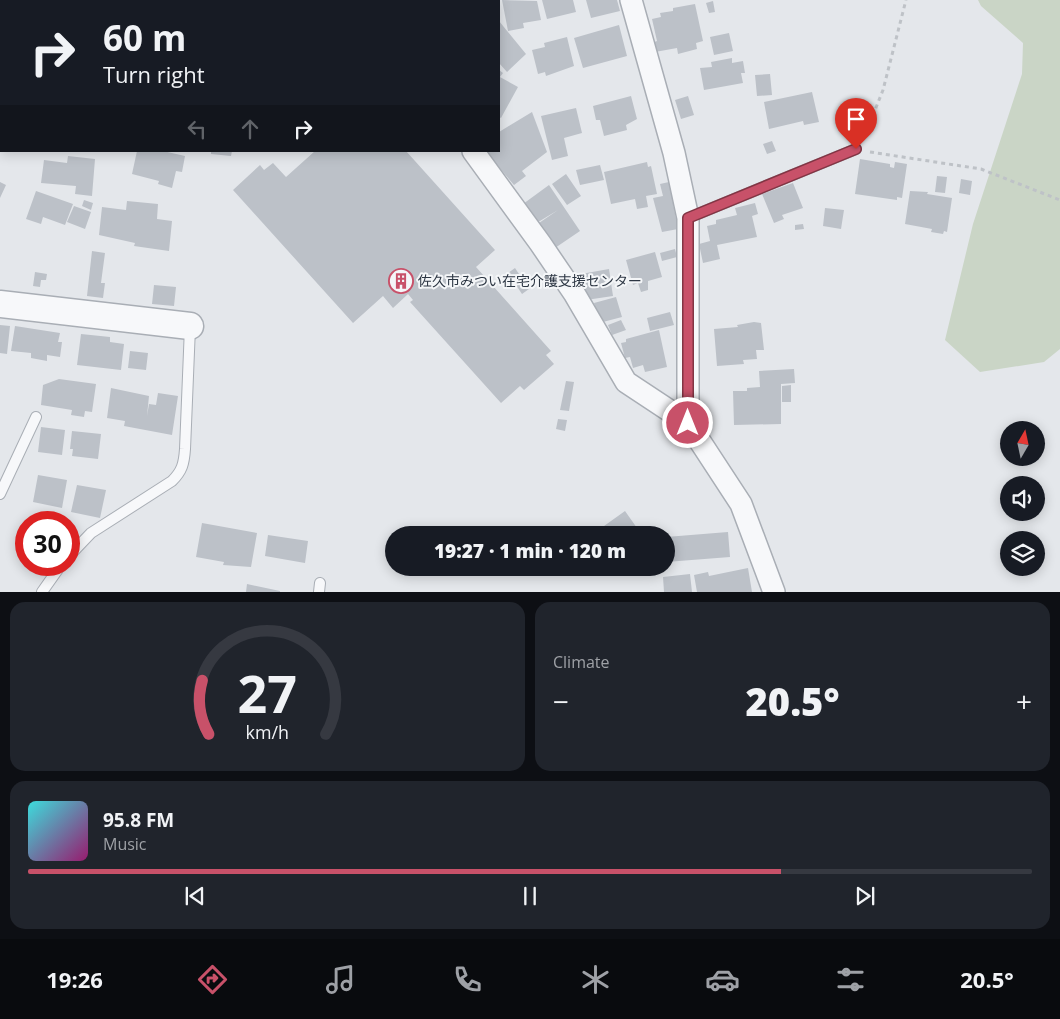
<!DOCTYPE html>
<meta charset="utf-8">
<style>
body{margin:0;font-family:"Open Sans","Noto Sans JP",sans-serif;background:#20242c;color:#f1f3f6;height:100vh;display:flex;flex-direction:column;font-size:19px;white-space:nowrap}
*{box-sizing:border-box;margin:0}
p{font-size:16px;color:#9ea1a6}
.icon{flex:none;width:28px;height:28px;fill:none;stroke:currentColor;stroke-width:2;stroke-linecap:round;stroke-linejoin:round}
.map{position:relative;height:592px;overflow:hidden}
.drawer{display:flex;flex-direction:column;gap:10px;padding:10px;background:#0d0f14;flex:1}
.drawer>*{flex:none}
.hud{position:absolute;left:0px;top:0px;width:500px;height:152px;box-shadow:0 2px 12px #0003;background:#171b24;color:#f1f3f6;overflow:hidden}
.needle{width:32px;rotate:9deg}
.buttons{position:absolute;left:1000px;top:421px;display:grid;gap:10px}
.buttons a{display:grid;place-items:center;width:45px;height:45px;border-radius:50%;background:#171b24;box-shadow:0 2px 12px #0003;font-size:25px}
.speed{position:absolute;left:15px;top:511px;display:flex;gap:10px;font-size:25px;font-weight:700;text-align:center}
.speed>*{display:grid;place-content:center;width:65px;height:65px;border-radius:50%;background:#171b24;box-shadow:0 2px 12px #0003;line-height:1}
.speed .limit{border:8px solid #d22;background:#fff;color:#111}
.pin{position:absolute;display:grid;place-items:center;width:42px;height:42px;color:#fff;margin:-51px -21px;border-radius:50% 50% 50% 0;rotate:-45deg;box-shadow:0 0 5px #0007}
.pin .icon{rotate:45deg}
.me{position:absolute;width:55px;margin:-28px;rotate:0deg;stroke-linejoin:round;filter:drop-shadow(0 0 4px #0008)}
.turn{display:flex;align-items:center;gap:18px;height:105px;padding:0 20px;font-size:22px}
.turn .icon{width:65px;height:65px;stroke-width:2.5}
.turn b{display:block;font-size:35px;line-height:42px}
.lanes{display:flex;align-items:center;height:48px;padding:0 20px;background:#0003;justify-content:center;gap:25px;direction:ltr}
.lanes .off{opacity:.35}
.big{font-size:38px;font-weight:800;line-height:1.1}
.drawer .card{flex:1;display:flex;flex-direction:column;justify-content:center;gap:8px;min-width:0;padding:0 18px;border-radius:15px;background:#20242c}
.drawer .dial{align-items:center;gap:0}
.dial svg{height:130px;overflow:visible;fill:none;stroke:#363941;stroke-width:7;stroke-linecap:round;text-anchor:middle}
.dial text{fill:#f1f3f6;stroke:none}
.song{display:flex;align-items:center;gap:15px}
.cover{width:60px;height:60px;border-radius:8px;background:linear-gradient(135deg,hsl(180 70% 55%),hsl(320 70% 35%))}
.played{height:5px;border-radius:2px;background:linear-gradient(90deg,#c85169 75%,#363941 75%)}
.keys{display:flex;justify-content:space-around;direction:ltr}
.heat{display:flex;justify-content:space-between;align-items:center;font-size:28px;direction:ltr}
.drawer .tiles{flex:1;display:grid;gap:10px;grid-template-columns:1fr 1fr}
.card:last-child{grid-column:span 2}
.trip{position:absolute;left:385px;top:526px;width:290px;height:50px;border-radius:25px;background:#171b24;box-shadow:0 2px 12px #0003;font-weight:800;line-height:50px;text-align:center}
.dock{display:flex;height:80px;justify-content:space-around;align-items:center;background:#090b0e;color:#9ea1a6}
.dock .icon{width:35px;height:35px}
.dock .selected{color:#c85169}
.dock b{font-size:22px;color:#f1f3f6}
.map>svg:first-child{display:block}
</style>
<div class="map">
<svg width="1060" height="592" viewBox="0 0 1060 592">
<rect width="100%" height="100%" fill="#e4e7eb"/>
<!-- green -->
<path fill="#cad5c6" d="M978,0H1060V349L1044,362L980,372L945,340L973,224L1022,74L1023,43L981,6Z"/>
<!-- building -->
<path fill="#bcc1c8" d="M502,0L537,1L541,20L523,23L524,28L508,31Z
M542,0H573L576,12L547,19Z
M586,0H617L620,11L591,18Z
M713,1L715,12L709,13L706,3Z
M695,4L703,41L696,43L697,49L678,54L677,48L655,52L652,43L657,41L652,19L661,17L660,13L673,11V8Z
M499,21L526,54L507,72L499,63Z
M619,25L627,56L583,68L574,38Z
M729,33L733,51L714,55L710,37Z
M567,37L574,66L546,76L545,72L538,74L532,50L545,47L544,43Z
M732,58V63L743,61L745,73H741L743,83L704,90L700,68L712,67L711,62Z
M499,70L503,73L500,77L518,87L501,118L499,117Z
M770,74L772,95L757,96L755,75Z
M812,92L819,122L804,125L803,121L769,129L764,102Z
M631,96L637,119L626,125L627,130L604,136L600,120H596L593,106Z
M688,96L694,115L681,119L675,100Z
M576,108L582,133L564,138L568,156L552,160L541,116Z
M532,112L547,152L522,171L526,176L514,185L485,151H499V132Z
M772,141L776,151L767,154L763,144Z
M137,151H163L185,156L182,172L176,171L172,188L158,184L159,181L132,174Z
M211,151H232L231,156L211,154Z
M315,151H406L495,250L476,267L551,351L546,355L554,364L524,390L520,386L501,403L410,302L413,300L408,294L393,308L383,296L353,323L233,190L260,165L264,170L273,163L286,177Z
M68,156L95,159L92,196L75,194L76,186L41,183L44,160L67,163Z
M860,159L890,164V167L894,168L895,162L907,164L902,198L897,197V200L855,194Z
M647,162L648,167L651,166L657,194L646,196L648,207L637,209L635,199L611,204L604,172Z
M600,165L604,180L580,185L576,170Z
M566,174L581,196L567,205L552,184Z
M937,176L947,177L945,193L935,192Z
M961,179L972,181L970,195L959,193Z
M0,182L6,185L0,198Z
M669,182L678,229L662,232L653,198L663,196L660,184Z
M793,183L803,208L782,215L784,219L774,223L762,194Z
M549,185L580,231L555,248L539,223L558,210L535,224L523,204Z
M36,191L73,204L65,225L43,217L41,224L26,219Z
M910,191L928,192L927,194L952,198L947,232L944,231L943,234L931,232L932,229L905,224Z
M84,200L93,203L91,210L82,206Z
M127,201L158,204L157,219L172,221L169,251L134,246L135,243L99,235L102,207L126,210Z
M755,203L758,214L752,216L757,237L717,245L720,259L703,263L699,244L710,241L707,226L716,224V220L737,215L735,208Z
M74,206L91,212L85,229L67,222Z
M825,208L844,210L841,229L823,226Z
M803,224L804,229L795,230V225Z
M675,249L677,257L662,261L660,253Z
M92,251L105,253L101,283H105L103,298L87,296Z
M655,252L662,277L648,281V290L641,292L638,283L633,285L626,260Z
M515,268L529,289L522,294L508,273Z
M609,269L613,296L586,300L581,274Z
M35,272L47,274L46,280H41L40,287L33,286Z
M154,285L176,287L174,306L152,304Z
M616,297L622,317L599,323L594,303Z
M670,312L674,325L650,331L647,318Z
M621,320L626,330L612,335L608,325Z
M754,322L761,323L764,350H756L757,359L743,360L744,364L717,366L714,329L738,327L737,325Z
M0,325L10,326L7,354L0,353Z
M15,326L60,333L58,342H62L60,357L47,355V361L31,358V353L11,351Z
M659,330L667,367L645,372L643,365L633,368L630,357L625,358L621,343L626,342V339Z
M81,334L110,337V342L124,344L121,370L77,365Z
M130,351L148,353L146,370L128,368Z
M794,369L795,383L781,384V424L734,425L733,391H747V388L760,387L759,371Z
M59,379L96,384L92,412L85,411L84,417L71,415L72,410L41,405L43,385Z
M566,381L574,382L569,411L560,410Z
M791,385V402H782V386Z
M111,388L149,396L147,416L149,404L156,405L158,393L178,396L172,435L124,426L125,421L107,418Z
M558,419L567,420L565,431L556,429Z
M41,427L65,430L62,455L38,452Z
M72,431L101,434L98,459L72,456L73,449H70Z
M38,475L67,480L62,508L33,502Z
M77,485L106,490L100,518L71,512Z
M625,511L637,528L626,535H619L617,532L610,535L604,526Z
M202,523L257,533L251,567L223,565L224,562L196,557Z
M728,532L730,557L666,562V537Z
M268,535L308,541L305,563L265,556Z
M748,568L752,592H697L694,575L708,572L709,576Z
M690,574L692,592H664L663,577Z
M247,584L280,591V592H246Z"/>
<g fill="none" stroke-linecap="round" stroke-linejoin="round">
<defs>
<path id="service" d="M688,218L856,149
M0,494L36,417
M69,556L91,533L172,481C182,471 184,464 185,449L190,327
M42,592L61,565
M319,592L320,583"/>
<path id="minor" d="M360,0L361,1
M631,0L674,153L688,218V423
M111,1V0
M473,151L540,243L574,293L626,382L688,423L741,504L774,592"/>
<path id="tertiary" d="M0,304L190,326"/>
</defs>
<!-- service casing -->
<use href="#service" stroke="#a9aeb5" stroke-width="12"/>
<!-- minor casing -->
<use href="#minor" stroke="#a9aeb5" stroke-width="24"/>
<!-- tertiary casing -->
<use href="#tertiary" stroke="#a9aeb5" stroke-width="29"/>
<!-- path -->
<path stroke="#bec2c7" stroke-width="3" stroke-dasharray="4 4" stroke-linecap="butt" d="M864,138L883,90L906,0
M870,152L981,169L1060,200"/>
<!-- service -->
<use href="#service" stroke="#f7f8fa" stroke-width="10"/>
<!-- minor -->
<use href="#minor" stroke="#f7f8fa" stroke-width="21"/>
<!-- tertiary -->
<use href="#tertiary" stroke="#f7f8fa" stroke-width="26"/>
</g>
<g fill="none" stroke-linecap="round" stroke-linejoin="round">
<defs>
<path id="route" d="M688,423V218L856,149"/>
</defs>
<!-- route casing -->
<use href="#route" stroke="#823544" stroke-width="12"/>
<!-- route -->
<use href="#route" stroke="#c85169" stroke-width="9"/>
</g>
<!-- icons -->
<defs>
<symbol id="building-ring" viewBox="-11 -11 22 22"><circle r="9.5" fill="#f4f6f8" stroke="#c85169" stroke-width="1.5"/><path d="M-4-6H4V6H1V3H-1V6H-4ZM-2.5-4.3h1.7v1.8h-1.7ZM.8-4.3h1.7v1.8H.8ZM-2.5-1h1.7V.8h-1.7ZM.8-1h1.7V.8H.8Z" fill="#c85169"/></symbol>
</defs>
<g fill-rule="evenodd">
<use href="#building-ring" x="387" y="267" width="28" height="28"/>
</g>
<g text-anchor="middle" stroke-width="4" stroke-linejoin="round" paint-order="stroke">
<!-- poi labels -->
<g font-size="14" fill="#2c3643" stroke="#f4f6f8" text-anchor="start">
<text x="418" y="286">佐久市みつい在宅介護支援センター</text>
</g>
</g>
</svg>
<div class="buttons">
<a><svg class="needle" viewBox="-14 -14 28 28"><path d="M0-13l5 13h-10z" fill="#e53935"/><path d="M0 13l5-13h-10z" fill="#9ea1a6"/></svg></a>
<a><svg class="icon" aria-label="sound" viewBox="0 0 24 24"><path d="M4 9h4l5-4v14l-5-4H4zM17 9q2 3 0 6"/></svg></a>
<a><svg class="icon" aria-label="layers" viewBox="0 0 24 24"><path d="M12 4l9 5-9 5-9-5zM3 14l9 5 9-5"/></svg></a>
</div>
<div class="speed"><div class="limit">30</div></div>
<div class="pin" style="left:856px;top:149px;background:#d93025"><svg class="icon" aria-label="arrive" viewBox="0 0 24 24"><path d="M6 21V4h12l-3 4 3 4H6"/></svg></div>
<svg class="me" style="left:688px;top:423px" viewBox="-20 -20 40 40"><circle r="17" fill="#c85169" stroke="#fff" stroke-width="3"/><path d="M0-11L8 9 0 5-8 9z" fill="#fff"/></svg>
<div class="trip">19:27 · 1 min · 120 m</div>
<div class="hud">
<div class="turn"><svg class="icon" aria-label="right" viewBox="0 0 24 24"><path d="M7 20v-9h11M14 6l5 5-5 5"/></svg><div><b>60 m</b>Turn right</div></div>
<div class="lanes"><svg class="icon off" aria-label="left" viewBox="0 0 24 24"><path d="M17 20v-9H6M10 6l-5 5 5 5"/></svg><svg class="icon off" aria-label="ahead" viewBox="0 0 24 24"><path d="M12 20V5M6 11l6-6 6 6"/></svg><svg class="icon" aria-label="right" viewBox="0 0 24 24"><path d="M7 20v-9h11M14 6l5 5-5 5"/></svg></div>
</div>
</div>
<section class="drawer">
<div class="tiles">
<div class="card dial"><svg viewBox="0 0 100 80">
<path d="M14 69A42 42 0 1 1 86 69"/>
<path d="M14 69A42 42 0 0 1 10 36" stroke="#c85169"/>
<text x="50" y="56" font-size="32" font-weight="700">27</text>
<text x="50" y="72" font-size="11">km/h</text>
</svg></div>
<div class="card"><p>Climate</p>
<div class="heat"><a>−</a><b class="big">20.5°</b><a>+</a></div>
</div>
<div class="card">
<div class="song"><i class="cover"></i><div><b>95.8 FM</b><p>Music</p></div></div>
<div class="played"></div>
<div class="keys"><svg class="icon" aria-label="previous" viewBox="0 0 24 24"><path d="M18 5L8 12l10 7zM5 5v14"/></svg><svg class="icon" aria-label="pause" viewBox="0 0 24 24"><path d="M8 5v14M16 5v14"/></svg><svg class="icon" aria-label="next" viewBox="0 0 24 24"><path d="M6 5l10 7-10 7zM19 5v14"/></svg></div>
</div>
</div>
</section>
<nav class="dock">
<b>19:26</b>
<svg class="icon selected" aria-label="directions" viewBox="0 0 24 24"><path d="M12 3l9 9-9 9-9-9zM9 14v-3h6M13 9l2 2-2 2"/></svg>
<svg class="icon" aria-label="music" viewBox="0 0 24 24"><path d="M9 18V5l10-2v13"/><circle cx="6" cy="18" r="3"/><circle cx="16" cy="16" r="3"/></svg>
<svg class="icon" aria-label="phone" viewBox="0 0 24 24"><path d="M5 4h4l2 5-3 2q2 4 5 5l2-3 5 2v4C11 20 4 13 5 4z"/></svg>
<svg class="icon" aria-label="climate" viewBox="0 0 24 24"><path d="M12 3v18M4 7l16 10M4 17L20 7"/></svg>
<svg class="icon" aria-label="car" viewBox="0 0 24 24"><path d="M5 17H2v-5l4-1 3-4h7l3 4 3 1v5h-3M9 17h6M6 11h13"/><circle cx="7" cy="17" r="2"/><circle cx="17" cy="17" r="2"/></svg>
<svg class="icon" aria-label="filters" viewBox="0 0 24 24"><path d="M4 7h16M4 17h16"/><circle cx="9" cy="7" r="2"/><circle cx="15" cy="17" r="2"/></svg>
<b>20.5°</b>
</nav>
